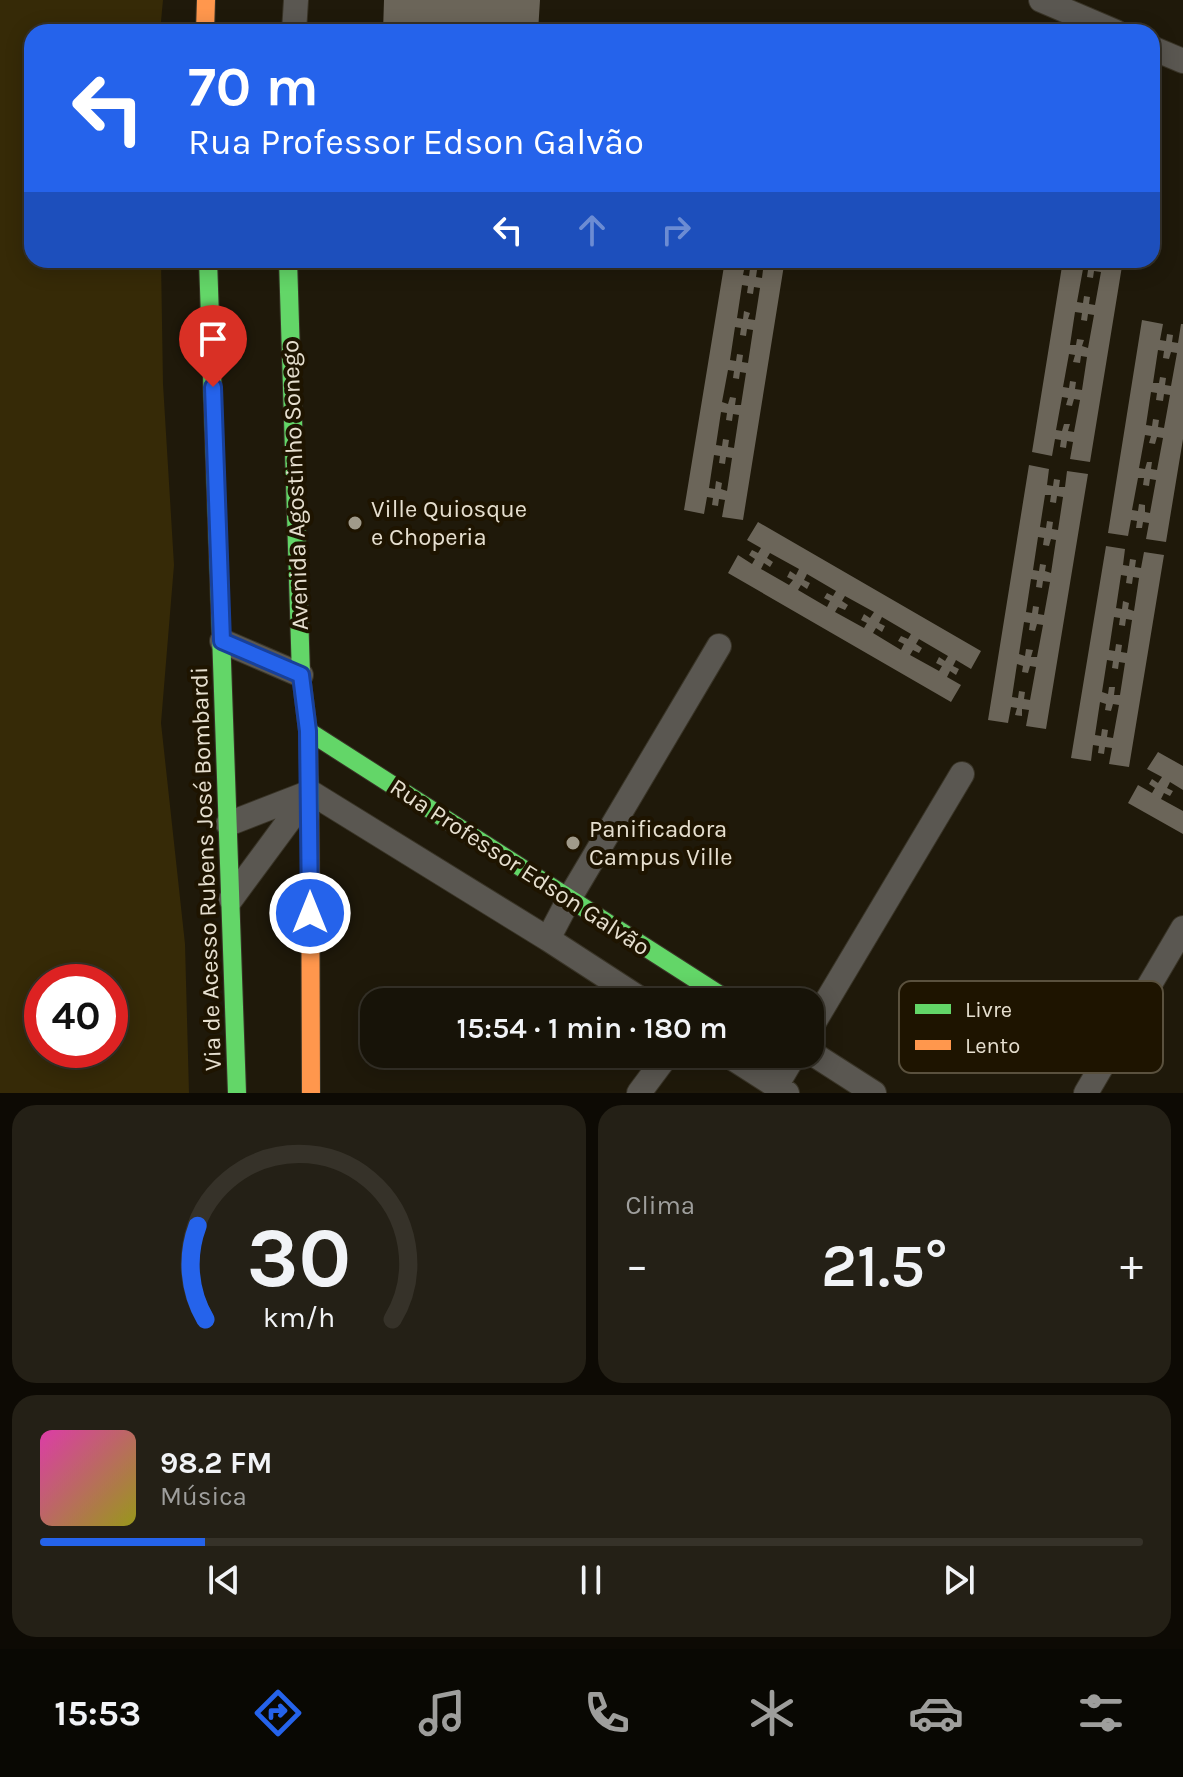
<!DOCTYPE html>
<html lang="pt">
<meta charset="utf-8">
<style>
body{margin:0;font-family:Karla,sans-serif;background:#242016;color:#f1f3f6;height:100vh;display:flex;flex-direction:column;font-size:30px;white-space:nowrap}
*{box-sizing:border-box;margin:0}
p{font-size:26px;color:#9e9e9c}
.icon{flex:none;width:44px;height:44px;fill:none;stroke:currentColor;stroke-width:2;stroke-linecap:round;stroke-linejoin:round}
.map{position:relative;height:1093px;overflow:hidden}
.sheet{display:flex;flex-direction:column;gap:12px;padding:12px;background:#0d0a04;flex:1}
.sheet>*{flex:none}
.top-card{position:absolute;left:24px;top:24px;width:1136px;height:244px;border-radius:24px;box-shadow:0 4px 20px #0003,0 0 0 2px #363229;background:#2563eb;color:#fff;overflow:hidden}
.speed{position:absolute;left:24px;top:964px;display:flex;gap:16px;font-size:40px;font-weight:700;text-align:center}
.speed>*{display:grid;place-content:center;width:104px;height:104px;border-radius:50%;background:#171308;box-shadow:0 4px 20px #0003,0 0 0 2px #363229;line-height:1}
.speed .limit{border:12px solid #d22;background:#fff;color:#111}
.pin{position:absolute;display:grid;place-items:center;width:68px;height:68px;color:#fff;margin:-82px -34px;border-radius:50% 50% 50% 0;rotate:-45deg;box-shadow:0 0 8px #0007}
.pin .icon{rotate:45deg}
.me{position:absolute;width:88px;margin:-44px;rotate:0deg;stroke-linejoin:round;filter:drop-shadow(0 0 6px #0008)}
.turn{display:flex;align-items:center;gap:28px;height:168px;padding:0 32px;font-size:36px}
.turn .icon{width:104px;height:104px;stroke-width:2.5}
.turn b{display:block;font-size:56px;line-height:68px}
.lanes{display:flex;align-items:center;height:76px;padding:0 32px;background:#0003;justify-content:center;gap:40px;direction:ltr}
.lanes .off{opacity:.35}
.big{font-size:60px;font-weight:600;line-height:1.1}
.sheet .card{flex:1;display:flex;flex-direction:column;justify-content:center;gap:12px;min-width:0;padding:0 28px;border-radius:24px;background:#242016}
.sheet .dial{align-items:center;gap:0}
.dial svg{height:208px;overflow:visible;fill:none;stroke:#363229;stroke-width:7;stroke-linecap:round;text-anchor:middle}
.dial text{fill:#f1f3f6;stroke:none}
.song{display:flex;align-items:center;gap:24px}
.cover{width:96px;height:96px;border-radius:12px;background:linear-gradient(135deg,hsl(320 70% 55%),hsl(60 70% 35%))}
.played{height:8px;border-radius:4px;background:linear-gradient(90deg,#2563eb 15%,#363229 15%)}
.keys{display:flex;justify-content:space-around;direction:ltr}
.heat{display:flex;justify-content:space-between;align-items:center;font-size:44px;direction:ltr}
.sheet .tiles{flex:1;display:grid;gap:12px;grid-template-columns:1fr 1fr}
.card:last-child{grid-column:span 2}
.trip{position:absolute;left:360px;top:988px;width:464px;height:80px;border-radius:24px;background:#171308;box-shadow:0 4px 20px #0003,0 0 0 2px #363229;font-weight:600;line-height:80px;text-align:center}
.tab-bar{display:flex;height:128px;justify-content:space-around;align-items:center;background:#090803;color:#9e9e9c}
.tab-bar .icon{width:56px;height:56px}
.tab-bar .selected{color:#2563eb}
.tab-bar b{font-size:36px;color:#f1f3f6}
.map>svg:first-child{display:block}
</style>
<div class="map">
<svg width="1183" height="1093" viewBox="0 0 1183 1093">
<rect width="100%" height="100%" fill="#1f190a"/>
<!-- green -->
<path fill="#362a07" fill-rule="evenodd" d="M0,0H163L160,32H32V260H161L163,384L174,565L161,723L185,944L189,1093H0ZM42,982H110V1050H42Z"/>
<!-- building -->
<path fill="#6b6559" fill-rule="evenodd" d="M384,0H540L538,32H383Z
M725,260H746L743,275L749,276L750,269L757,270L756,277L762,278L764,262L784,265L743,520L722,517L725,500L719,499L718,506L712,505L713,498L707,497L704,514L684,510ZM742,285L748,286L747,293L753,294L754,287L760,288L755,320L748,319L750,313L744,311L743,319L737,318ZM735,327L741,328L740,335L746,336L747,329L753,330L748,363L742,362L743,355L737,354L736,361L730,360ZM728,370L734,371L733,378L739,379L740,372L746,373L741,405H735L736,398L730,397L728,404L722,402ZM721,412L727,413L726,420L732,421L733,414L739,415L734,448L728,447L729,440L723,439L722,446L716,445ZM714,455L720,456L719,463L725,464L726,457L732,458L727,491L721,489L722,483L716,481L715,489L709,488Z
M1063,260H1096V262H1102V260H1123L1090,462L1070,459L1073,442L1067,441L1066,448L1060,447L1061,440L1055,439L1052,456L1032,452ZM1083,269L1088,270L1087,277L1093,278L1094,271L1101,272L1095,305L1089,304L1090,297L1084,296L1083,303L1077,302ZM1075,312L1082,313L1081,320L1087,321L1088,314L1094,315L1088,348L1082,346L1084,340L1077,339L1076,345H1070ZM1069,354L1075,355L1073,362L1080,363L1081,356L1087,357L1082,390L1075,389L1076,382L1070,381L1069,388L1063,387ZM1062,397L1068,398L1066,405L1072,406L1074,399L1080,400L1074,432L1068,431L1070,424H1064L1062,431L1056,430Z
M1142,320L1163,324L1160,340L1166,341L1167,334L1173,335L1172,342L1178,343L1181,324H1183V439L1166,542L1146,539L1149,523L1143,522L1142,528H1136L1137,521L1131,520L1128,536L1108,533ZM1158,350L1164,351L1163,358L1169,359L1171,352L1177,353L1171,386L1165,385L1166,378L1160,377L1159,383H1153ZM1151,392L1157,393L1156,400L1163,401L1164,394L1170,395L1164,428L1158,427L1159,420L1153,419L1152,426L1146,425ZM1145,435L1151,436L1149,443L1155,444L1157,437L1163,438L1157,470L1151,469L1152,462H1147L1145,469L1139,468ZM1138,478H1144L1143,485L1149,486L1150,479L1156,480L1150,513L1145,512V505L1139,504L1138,511L1132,510Z
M1029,465L1049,469L1047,485L1053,486L1054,479L1060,480L1059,487H1065L1067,471L1088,474L1046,729L1026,726L1029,710L1022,709V716L1015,715L1017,708L1011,707L1008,723L988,720ZM1045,495H1051L1050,502L1056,503L1057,496L1063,497L1058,530L1052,529L1053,522L1047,521L1046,528L1040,527ZM1038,537L1044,538L1043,545L1049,546L1051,539L1056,540L1051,573L1045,571L1046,565L1040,564L1039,571L1033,570ZM1031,579L1037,580L1036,587L1042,588L1043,581L1050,582L1044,615L1038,614L1039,607L1033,606L1032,613L1026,612ZM1024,622L1030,623L1029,630L1035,631L1037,624L1043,625L1037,657H1031L1033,650L1026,649L1025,656L1019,654ZM1017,664L1023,666L1022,672L1028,673L1030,666L1036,667L1030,700L1024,699L1025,692L1019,691L1018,698L1012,697Z
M758,522L981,651L971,669L956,660L953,666L959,669L956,675L950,671L947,677L961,685L951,702L728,573L738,555L752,564L755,559L749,555L752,550L758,553L761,548L747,540ZM770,553L799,569L796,575L790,571L787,577L793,580L789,585L761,569L764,563L770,567L773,562L767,558ZM807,574L836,591L833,596L827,593L824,598L830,601L827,607L798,590L801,585L807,589L810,583L804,580ZM845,596L874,612L870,618L864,614L861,620L867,623L864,628L835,612L838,607L845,610L848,605L842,601ZM882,617L911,634L908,639L901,636L898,641L904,644L901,650L873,633L876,628L882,632L885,626L879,623ZM919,639L948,656L945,661L939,657L936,663L942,666L939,671L910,655L913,650L919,653L922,648L916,644Z
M1106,546L1125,549L1123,565L1129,566L1130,559L1136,560L1135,567L1141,568L1144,552L1164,555L1129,767L1109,764L1112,748L1105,747L1104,754L1098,753L1099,746L1093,745L1091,761L1071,758ZM1121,575L1127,576L1126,583L1132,584L1133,577L1139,578L1134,611L1128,609L1129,603L1123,601L1122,609L1116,608ZM1114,617L1120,618L1119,625L1125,626L1126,619L1132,620L1127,653L1121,652L1122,645L1116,644L1115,651L1109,650ZM1107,660L1113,661L1112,668L1118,669L1119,662L1125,663L1120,695H1114L1115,687H1109L1108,694L1102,692ZM1100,702L1106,704L1105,710L1111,711L1113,704L1119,705L1113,738L1107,737L1108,730L1102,729L1101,736L1095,735Z
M1158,752L1183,766V790L1170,782L1167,788L1173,791L1170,796L1164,793L1161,799L1183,811V834L1128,803L1138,785L1152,793L1155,788L1149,784L1152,779L1158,783L1162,777L1147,769Z"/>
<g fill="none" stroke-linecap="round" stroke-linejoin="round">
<defs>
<path id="street" d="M1041,0L1116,32
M294,32L296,0
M1152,48L1183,61
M222,641L301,675
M310,792L548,939L645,1002
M228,824L308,793
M231,899L310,792
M548,939L569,899L719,646
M810,1029L962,774
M810,1052L874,1093
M726,1054L787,1093
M776,1086L795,1054
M639,1093L668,1054
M1086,1093L1183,928"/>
<path id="fast" d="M208,260L237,1093
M288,260L301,675L308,731L310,817
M308,731L731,1002"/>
<path id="slow" d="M205,32L206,0
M310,817L311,1093"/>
</defs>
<!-- street casing -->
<use href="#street" stroke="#393427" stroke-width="26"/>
<!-- fast casing -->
<use href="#fast" stroke="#393427" stroke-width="20"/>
<!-- slow casing -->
<use href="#slow" stroke="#393427" stroke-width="20"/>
<!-- street -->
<use href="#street" stroke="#5a5751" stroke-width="24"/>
<!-- fast -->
<use href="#fast" stroke="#63d668" stroke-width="18"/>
<!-- slow -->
<use href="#slow" stroke="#ff974d" stroke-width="18"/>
</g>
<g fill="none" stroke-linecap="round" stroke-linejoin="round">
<defs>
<path id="route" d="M213,387L222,641L301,675L308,731L310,913"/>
</defs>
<!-- route casing -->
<use href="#route" stroke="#184099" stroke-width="20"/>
<!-- route -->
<use href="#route" stroke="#2563eb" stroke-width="14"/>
</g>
<!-- markers -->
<g fill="#a09a8a" stroke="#1e1400" stroke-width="3">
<circle cx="355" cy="523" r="8"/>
<circle cx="573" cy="843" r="8"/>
</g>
<g text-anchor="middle" stroke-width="8" stroke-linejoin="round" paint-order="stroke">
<!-- street labels -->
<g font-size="24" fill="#e6dfcf" stroke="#1e1400">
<text transform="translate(295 485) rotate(-92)" y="8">Avenida Agostinho Sonego</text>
<text transform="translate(520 867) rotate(33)" y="8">Rua Professor Edson Galvão</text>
<text transform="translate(206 869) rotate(-92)" y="8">Via de Acesso Rubens José Bombardi</text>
</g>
<!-- poi labels -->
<g font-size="24" fill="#e6dfcf" stroke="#1e1400" text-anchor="start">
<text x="371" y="517">Ville Quiosque<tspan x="371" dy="28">e Choperia</tspan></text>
<text x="589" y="837">Panificadora<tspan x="589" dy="28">Campus Ville</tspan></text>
</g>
</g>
<!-- legend -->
<rect x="899" y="981" width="264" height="92" rx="12" fill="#1e1400" stroke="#5a513e" stroke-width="2"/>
<rect x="915" y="1004" width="36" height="10" fill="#63d668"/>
<rect x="915" y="1040" width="36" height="10" fill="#ff974d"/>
<g font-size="22" fill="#e6dfcf">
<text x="965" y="1017">Livre</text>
<text x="965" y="1053">Lento</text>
</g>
</svg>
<div class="speed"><div class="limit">40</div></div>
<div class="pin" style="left:213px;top:387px;background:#d93025"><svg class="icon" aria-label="arrive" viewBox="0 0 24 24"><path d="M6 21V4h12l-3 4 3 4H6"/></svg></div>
<svg class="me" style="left:310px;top:913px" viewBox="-20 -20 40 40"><circle r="17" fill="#2563eb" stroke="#fff" stroke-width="3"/><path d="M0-11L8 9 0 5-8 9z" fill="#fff"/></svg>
<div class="trip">15:54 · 1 min · 180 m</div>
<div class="top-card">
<div class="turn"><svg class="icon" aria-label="left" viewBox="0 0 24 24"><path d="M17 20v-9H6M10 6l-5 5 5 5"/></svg><div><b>70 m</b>Rua Professor Edson Galvão</div></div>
<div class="lanes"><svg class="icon" aria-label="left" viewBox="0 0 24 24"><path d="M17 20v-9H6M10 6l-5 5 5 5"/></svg><svg class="icon off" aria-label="ahead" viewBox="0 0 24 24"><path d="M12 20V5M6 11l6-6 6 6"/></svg><svg class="icon off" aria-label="right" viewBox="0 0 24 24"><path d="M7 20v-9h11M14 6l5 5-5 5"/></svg></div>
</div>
</div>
<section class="sheet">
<div class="tiles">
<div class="card dial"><svg viewBox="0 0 100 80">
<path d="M14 69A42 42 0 1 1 86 69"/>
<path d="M14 69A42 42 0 0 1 11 33" stroke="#2563eb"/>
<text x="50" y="56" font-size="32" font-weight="700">30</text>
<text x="50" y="72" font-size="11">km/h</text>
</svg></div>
<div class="card"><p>Clima</p>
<div class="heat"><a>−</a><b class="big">21.5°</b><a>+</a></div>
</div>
<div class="card">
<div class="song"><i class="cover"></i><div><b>98.2 FM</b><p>Música</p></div></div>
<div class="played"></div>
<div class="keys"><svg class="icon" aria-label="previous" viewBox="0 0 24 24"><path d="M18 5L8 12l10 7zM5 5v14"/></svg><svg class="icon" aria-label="pause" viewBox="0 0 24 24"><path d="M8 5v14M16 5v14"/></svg><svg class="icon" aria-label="next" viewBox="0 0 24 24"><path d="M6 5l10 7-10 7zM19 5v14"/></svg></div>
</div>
</div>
</section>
<nav class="tab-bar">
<b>15:53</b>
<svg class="icon selected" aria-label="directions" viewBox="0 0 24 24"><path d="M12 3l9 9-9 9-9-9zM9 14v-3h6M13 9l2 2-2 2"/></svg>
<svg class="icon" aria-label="music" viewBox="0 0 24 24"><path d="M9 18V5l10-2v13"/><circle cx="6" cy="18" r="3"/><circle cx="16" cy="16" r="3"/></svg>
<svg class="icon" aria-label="phone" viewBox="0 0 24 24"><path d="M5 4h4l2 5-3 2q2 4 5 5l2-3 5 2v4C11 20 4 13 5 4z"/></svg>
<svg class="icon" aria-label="climate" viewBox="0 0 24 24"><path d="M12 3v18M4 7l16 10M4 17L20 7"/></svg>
<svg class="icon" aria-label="car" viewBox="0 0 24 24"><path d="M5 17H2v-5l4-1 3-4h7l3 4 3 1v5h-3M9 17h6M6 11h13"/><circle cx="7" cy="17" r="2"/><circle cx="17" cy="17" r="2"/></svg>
<svg class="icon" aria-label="filters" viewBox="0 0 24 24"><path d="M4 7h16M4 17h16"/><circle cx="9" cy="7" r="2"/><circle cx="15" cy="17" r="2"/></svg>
</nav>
